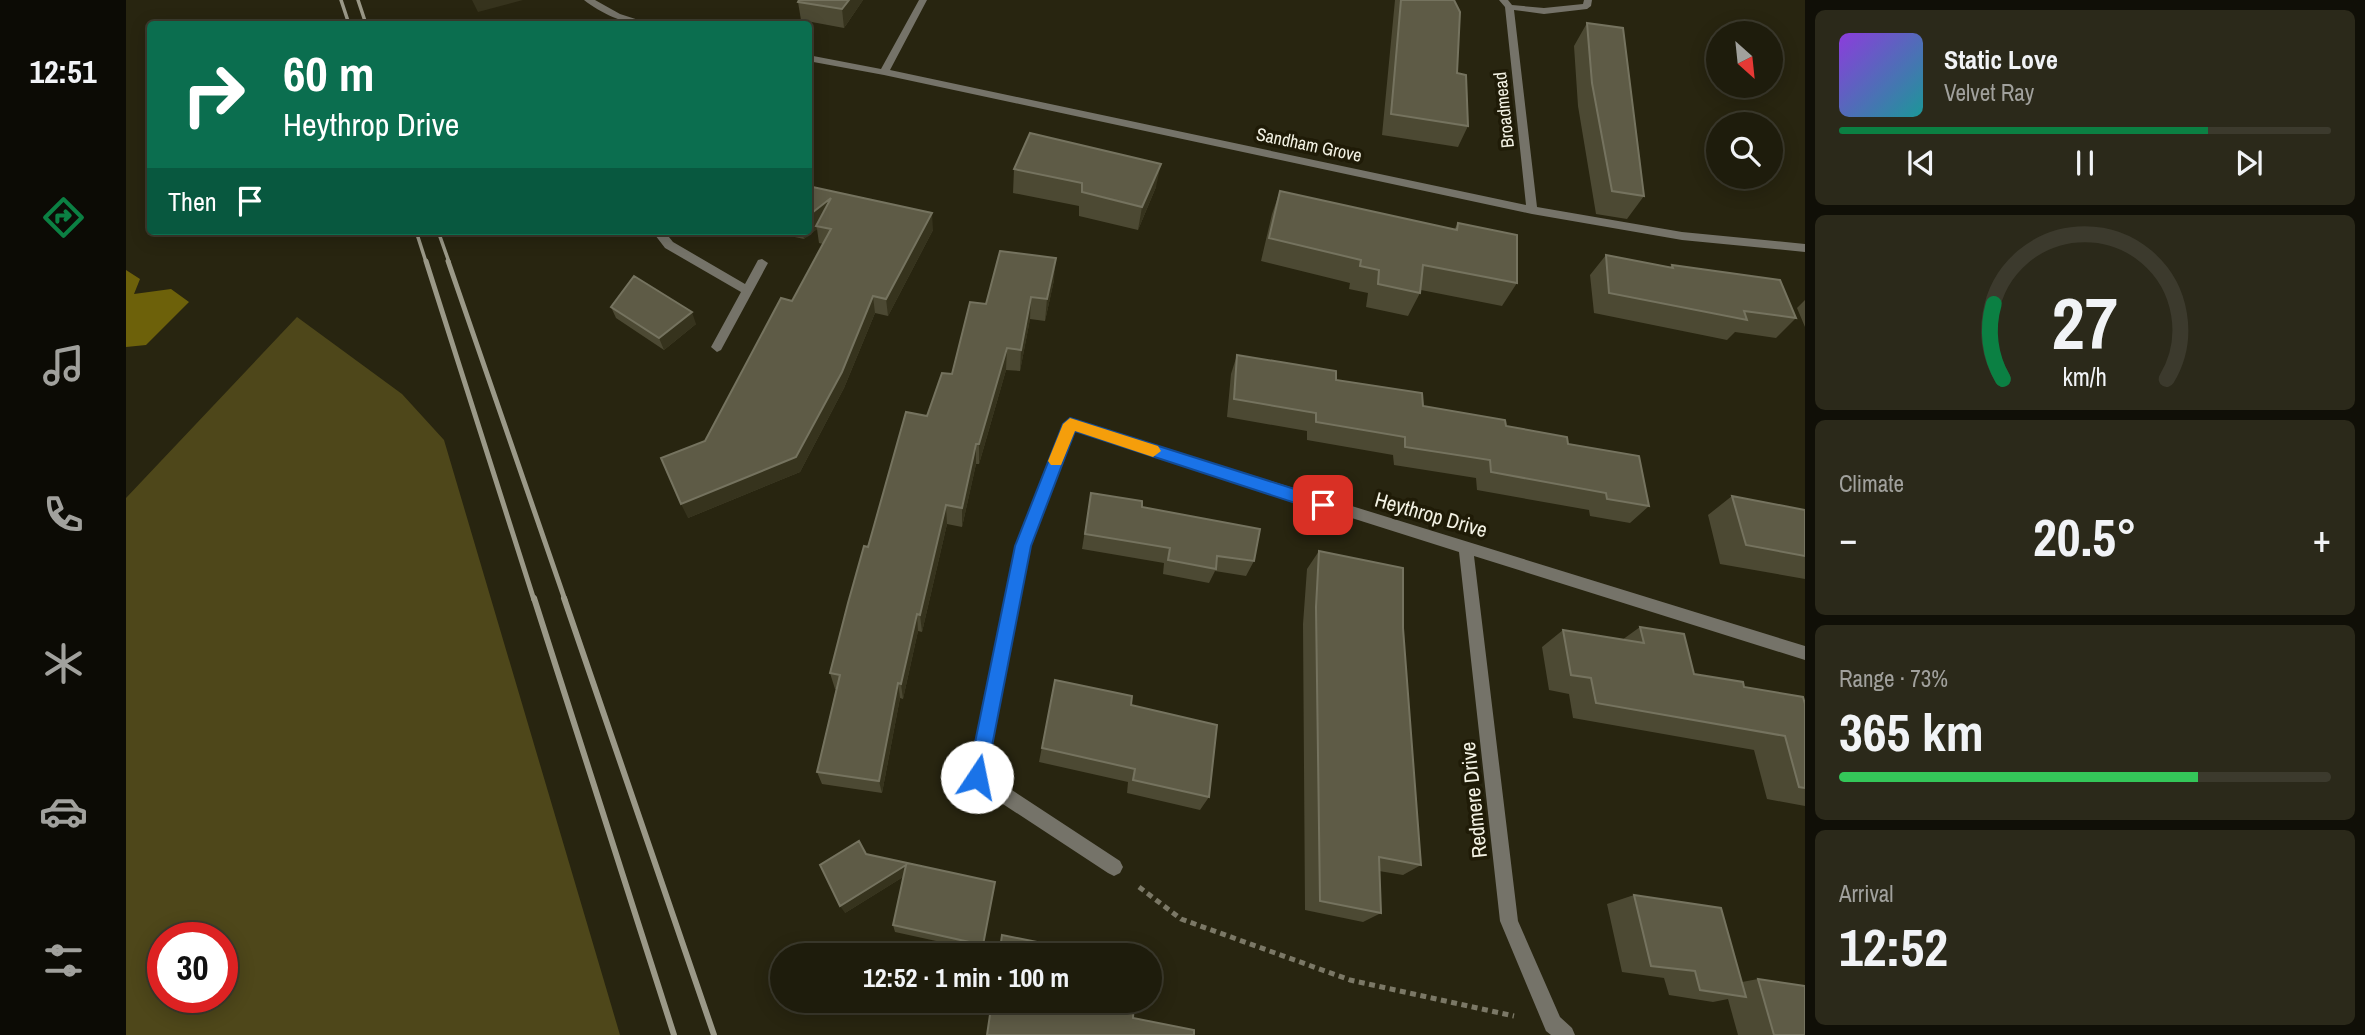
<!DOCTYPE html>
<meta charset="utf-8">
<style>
body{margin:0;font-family:"Archivo Narrow",sans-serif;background:#2b291a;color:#f1f3f6;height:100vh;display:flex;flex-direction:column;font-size:26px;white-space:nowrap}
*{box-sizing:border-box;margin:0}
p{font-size:23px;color:#a1a19d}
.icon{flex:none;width:38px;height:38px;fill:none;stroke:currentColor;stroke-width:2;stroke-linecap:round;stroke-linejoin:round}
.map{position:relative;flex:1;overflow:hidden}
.drawer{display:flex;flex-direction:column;gap:10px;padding:10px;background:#100f07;width:560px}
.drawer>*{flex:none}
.guide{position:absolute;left:21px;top:21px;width:665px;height:214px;border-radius:7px;box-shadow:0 4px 18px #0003,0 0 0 2px #3c3a2d;background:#0b6e4f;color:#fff;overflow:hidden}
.needle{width:46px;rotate:153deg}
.fabs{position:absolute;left:1580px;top:21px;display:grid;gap:14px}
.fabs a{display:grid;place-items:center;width:77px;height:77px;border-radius:50%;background:#1e1c0c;box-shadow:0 4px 18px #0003,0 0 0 2px #3c3a2d;font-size:35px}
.speed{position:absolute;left:21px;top:922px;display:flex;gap:14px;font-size:35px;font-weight:700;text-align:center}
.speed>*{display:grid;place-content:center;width:91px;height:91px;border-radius:50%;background:#1e1c0c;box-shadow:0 4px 18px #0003,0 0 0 2px #3c3a2d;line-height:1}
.speed .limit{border:10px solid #d22;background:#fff;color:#111}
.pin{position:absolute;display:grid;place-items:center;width:60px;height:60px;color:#fff;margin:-30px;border-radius:14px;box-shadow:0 4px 10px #0006}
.me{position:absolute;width:77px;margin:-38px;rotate:11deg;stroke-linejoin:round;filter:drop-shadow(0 0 5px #0008)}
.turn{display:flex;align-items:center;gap:24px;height:147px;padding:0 21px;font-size:32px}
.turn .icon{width:91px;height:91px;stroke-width:2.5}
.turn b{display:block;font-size:49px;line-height:60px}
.then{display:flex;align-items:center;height:66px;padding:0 21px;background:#0003;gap:14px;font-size:26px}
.big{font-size:52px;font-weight:700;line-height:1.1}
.drawer .tile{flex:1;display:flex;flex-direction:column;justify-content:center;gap:10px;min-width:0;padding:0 24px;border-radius:10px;background:#2b291a}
.drawer .dial{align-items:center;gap:0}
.dial svg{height:182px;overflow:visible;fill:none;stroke:#3c3a2d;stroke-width:7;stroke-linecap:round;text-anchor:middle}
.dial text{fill:#f1f3f6;stroke:none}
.song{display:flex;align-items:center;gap:21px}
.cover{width:84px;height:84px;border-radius:10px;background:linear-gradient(135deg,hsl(270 70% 55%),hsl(180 70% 35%))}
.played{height:7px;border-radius:4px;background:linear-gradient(90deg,#0b8043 75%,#3c3a2d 75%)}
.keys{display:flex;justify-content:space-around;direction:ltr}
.heat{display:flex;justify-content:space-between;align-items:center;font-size:38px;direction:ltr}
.charge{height:10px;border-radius:5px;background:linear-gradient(90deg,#34c759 73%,#3c3a2d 0)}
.trip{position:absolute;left:644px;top:943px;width:392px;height:70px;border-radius:35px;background:#1e1c0c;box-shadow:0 4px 18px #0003,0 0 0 2px #3c3a2d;font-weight:700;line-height:70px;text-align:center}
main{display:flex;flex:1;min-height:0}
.tabs{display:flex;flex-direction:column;width:126px;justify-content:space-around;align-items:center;background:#0c0b05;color:#a1a19d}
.tabs .icon{width:49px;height:49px}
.tabs .selected{color:#0b8043}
.tabs b{font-size:32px;color:#f1f3f6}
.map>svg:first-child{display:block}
</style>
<main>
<nav class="tabs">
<b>12:51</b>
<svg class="icon selected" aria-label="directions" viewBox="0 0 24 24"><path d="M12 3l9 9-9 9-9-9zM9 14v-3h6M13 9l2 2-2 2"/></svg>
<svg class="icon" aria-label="music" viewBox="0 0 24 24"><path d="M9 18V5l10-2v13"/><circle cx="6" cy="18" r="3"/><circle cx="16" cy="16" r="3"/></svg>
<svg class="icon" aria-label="phone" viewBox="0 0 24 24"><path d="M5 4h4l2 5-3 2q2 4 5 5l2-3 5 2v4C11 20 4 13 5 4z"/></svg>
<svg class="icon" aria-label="climate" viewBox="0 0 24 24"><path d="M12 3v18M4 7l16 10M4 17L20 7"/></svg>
<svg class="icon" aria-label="car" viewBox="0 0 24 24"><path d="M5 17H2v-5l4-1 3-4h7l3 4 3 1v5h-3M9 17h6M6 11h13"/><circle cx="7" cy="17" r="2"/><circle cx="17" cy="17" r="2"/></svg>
<svg class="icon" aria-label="filters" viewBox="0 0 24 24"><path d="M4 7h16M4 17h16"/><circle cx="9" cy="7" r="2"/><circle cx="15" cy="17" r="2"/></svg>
</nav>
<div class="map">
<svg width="1679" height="1035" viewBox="0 0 1679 1035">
<rect width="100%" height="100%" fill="#282510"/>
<!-- green -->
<path fill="#4e471a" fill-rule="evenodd" d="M171,317L276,394L318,440L494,1035H0V498ZM37,938H96V998H37Z"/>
<!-- water -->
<path fill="#6d610a" d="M0,270L14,279L8,294L45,289L63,302L20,345L0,347Z"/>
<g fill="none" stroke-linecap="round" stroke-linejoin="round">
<!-- path -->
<path stroke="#7b7866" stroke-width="5" stroke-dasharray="6 4.5" stroke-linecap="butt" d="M1013,887L1055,919L1224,980L1388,1016"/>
<!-- street -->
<path fill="#757369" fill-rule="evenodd" d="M458,0H469L494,14L525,24C501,26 476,14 458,0Z
M793,0H801L764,70L1400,205L1379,7L1373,0H1382L1386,5L1418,8L1457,4L1458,0H1466L1465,6L1461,9L1418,14L1388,10L1411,207L1556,232L1679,244V252L1556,240L1406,214L758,75L682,61V55L755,69Z
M526,231H538L547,242L619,284L632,260L636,259L642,263L595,350L591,352L585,347L615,292L539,248Z
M944,419L1679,646V660L1348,556L1392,921L1434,1017L1446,1028L1449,1035H1425L1420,1031L1374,921L1333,552L948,430L904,546L860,773L994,861L997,867L994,873L988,876L982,873L845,783L843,777L890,546L937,424Z"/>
<!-- rail-far2 -->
<path stroke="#9b9988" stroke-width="3.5" d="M215,0L223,24
M232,0L240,24
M290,231L300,262
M312,231L323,262"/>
<!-- rail-far1 -->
<path stroke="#9b9988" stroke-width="5" d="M300,261L408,600
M322,261L439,600"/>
<!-- rail -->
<path stroke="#9b9988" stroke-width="6" d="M408,598L548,1035
M438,598L588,1035"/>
</g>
<!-- wall -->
<path fill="#4c4933" d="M737,0L718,28L675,20L672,2Z
M1269,0H1328L1331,73L1342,126L1332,147L1256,135Z
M1461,23L1518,196L1501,219L1470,214L1452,106L1448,46Z
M888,169L1030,187L1012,230L953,216V206L887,193Z
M682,186L807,230L762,316L749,313L718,388L674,472L562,518L579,441L666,301L697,244L693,243L691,229L678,239L641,231H682Z
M1154,191L1328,230L1332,223L1391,283L1376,306L1295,290L1294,293L1282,316L1240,307L1242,293L1223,289L1224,283L1135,261L1146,214Z
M1480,255L1544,267L1546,265L1670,318L1650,338L1609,332L1601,340L1468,313L1464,275Z
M928,280L919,321L904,319L894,371L880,370L853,464H850L836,527L821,524L796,632L792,631L777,699L774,698L756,793L696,784L691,772L710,689H709L704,673L742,547L801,416L826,374L860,304Z
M1679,300V327L1671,308Z
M485,307L570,324L538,350L490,318Z
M1111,355L1210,380L1297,406L1380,426L1442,444L1523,506L1504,523L1464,516L1463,510L1351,490L1350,478L1268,465L1267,455L1181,440V431L1101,417L1105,374Z
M965,493L1016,507L1128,561L1120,576L1089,571L1083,583L1037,574L1038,563L956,549Z
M1606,496L1679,510V579L1594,564L1582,515Z
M1193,551L1277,628L1295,865L1277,875L1253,871L1255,913L1237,922L1179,910L1177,624L1181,569Z
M1514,627L1568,674L1679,704V806L1641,799L1628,750L1447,718L1443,694L1423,690L1416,647L1437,630L1496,640Z
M929,680L1005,705L1083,797L1074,810L1001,793L1002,782L913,762Z
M740,854L869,882L856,951L769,932L767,925L777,877L719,913Z
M1508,895L1616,982L1632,979L1679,1035H1612L1602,999L1587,1002L1543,995L1538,978L1496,972L1481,904Z"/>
<!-- shaded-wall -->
<path fill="#36331d" d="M346,0H397L352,12Z
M723,0H737L718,28L716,9Z
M1035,164L1030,187L1012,230L1016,207Z
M705,198L690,226L691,229L678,239L676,231H682V216Z
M806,213L807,230L762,316L760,299Z
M930,258L928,280L919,321L921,299Z
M747,296L749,313L718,388L674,472L562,518L555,504Z
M905,297L904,319L894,371L895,350Z
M566,312L570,324L538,350L533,338Z
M881,348L880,370L853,464V444Z
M850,444V464L836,527V508Z
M820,505L821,524L796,632L794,615Z
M791,614L792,631L777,699L775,684Z
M772,683L774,698L756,793L753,781Z
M780,865L782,874L719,913L714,906Z"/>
<!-- building -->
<path fill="#5e5b46" stroke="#75735f" stroke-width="2" d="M673,0H723L716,9L672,2Z
M1275,0H1328L1334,12L1331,73L1340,75L1342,126L1265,114Z
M1461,23L1497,28L1518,196L1486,191L1466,83Z
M904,133L1035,164L1016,207L956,192V183L888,169Z
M682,186L806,213L760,299L747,296L716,372L670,457L555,504L535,458L579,441L655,298L666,301L705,229L690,226L705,198L682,216Z
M1154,191L1331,230L1332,223L1391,235V283L1297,265L1294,293L1252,284L1253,270L1234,266L1235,260L1143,238Z
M874,251L930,258L921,299L905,297L895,350L881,348L853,444H850L836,508L820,505L794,615L791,614L775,684L772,683L753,781L691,772L714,675L704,673L722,603L738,546L742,547L780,412L801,416L816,373L826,374L844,302L860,304Z
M1480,255L1547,268L1546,265L1654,280L1670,318L1618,311L1621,320L1483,293Z
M508,276L566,312L533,338L485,307Z
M1111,355L1210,371V380L1296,393L1297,406L1379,420L1380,426L1441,437L1442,444L1513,456L1523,506L1481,499L1480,493L1365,472L1364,460L1279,447V437L1190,422V413L1108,399Z
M965,493L1016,501V507L1134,529L1128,561L1091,556L1090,569L1042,560L1044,548L959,534Z
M1606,496L1679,510V556L1620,545Z
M1193,551L1277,568V628L1295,865L1253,857L1255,913L1194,901L1190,607Z
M1514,627L1558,634L1568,674L1617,682L1618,687L1677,697L1679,704V788L1673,787L1659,736L1470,703L1465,678L1445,675L1437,630L1518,643Z
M929,680L1006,696L1005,705L1091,725L1083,797L1007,780L1009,769L916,748Z
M733,841L740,854L869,882L857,945L767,925L780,865L714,906L694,865Z
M1508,895L1595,908L1620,997L1574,990L1569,971L1525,966Z
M876,935L981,956H873Z
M1632,979L1679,986V1035H1648Z
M866,1001H1008L1007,1018L1068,1030V1035H861Z"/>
<!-- route -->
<path fill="#1a73e8" stroke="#114b97" stroke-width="2" d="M944,418L1197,498L1205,505L1197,512L949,431L905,546L860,777L858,784L851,787L844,784L842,777L889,546L937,424Z"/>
<!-- slow -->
<path fill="#f59e0b" d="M944,418L1032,446L1035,451L1027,457L949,431L935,465H925L922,461L937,424Z"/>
<g text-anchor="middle" stroke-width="7" stroke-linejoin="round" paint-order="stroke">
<!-- far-street labels -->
<g font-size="18" fill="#f3f2e4" stroke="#1f1b07">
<text transform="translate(1378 110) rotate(-96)" y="6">Broadmead</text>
<text transform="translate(1183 145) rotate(12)" y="6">Sandham Grove</text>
</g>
<!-- street labels -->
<g font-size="21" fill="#f3f2e4" stroke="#1f1b07">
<text transform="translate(1305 515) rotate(16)" y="7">Heythrop Drive</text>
<text transform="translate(1348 800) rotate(-96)" y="7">Redmere Drive</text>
</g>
</g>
</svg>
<div class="fabs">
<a><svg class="needle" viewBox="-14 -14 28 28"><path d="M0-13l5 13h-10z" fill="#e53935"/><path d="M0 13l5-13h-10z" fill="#a1a19d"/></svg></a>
<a><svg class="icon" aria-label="search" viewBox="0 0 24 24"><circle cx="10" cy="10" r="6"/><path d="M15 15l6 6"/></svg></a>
</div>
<div class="speed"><div class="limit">30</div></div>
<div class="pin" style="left:1197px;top:505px;background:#d93025"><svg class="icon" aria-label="arrive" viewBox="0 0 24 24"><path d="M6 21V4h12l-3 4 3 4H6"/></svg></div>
<svg class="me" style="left:851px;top:777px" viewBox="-20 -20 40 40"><circle r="19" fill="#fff"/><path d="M0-13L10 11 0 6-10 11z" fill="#1a73e8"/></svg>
<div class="trip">12:52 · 1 min · 100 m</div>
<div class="guide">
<div class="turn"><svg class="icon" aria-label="right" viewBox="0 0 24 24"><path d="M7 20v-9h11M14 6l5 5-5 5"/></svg><div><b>60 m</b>Heythrop Drive</div></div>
<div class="then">Then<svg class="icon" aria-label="arrive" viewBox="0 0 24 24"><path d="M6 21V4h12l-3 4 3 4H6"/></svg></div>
</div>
</div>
<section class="drawer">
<div class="tile">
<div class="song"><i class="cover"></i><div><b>Static Love</b><p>Velvet Ray</p></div></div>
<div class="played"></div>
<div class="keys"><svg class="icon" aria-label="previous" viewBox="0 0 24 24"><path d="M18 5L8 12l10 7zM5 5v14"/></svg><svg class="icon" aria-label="pause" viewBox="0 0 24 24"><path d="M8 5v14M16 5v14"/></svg><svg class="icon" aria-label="next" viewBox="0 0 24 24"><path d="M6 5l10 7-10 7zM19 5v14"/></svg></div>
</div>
<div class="tile dial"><svg viewBox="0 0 100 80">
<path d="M14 69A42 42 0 1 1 86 69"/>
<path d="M14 69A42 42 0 0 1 10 36" stroke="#0b8043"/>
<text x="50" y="56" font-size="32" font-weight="700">27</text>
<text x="50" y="72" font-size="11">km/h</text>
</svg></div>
<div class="tile"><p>Climate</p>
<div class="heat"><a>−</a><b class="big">20.5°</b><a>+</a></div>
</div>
<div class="tile"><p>Range · 73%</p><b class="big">365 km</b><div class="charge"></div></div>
<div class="tile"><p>Arrival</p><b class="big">12:52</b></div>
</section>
</main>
